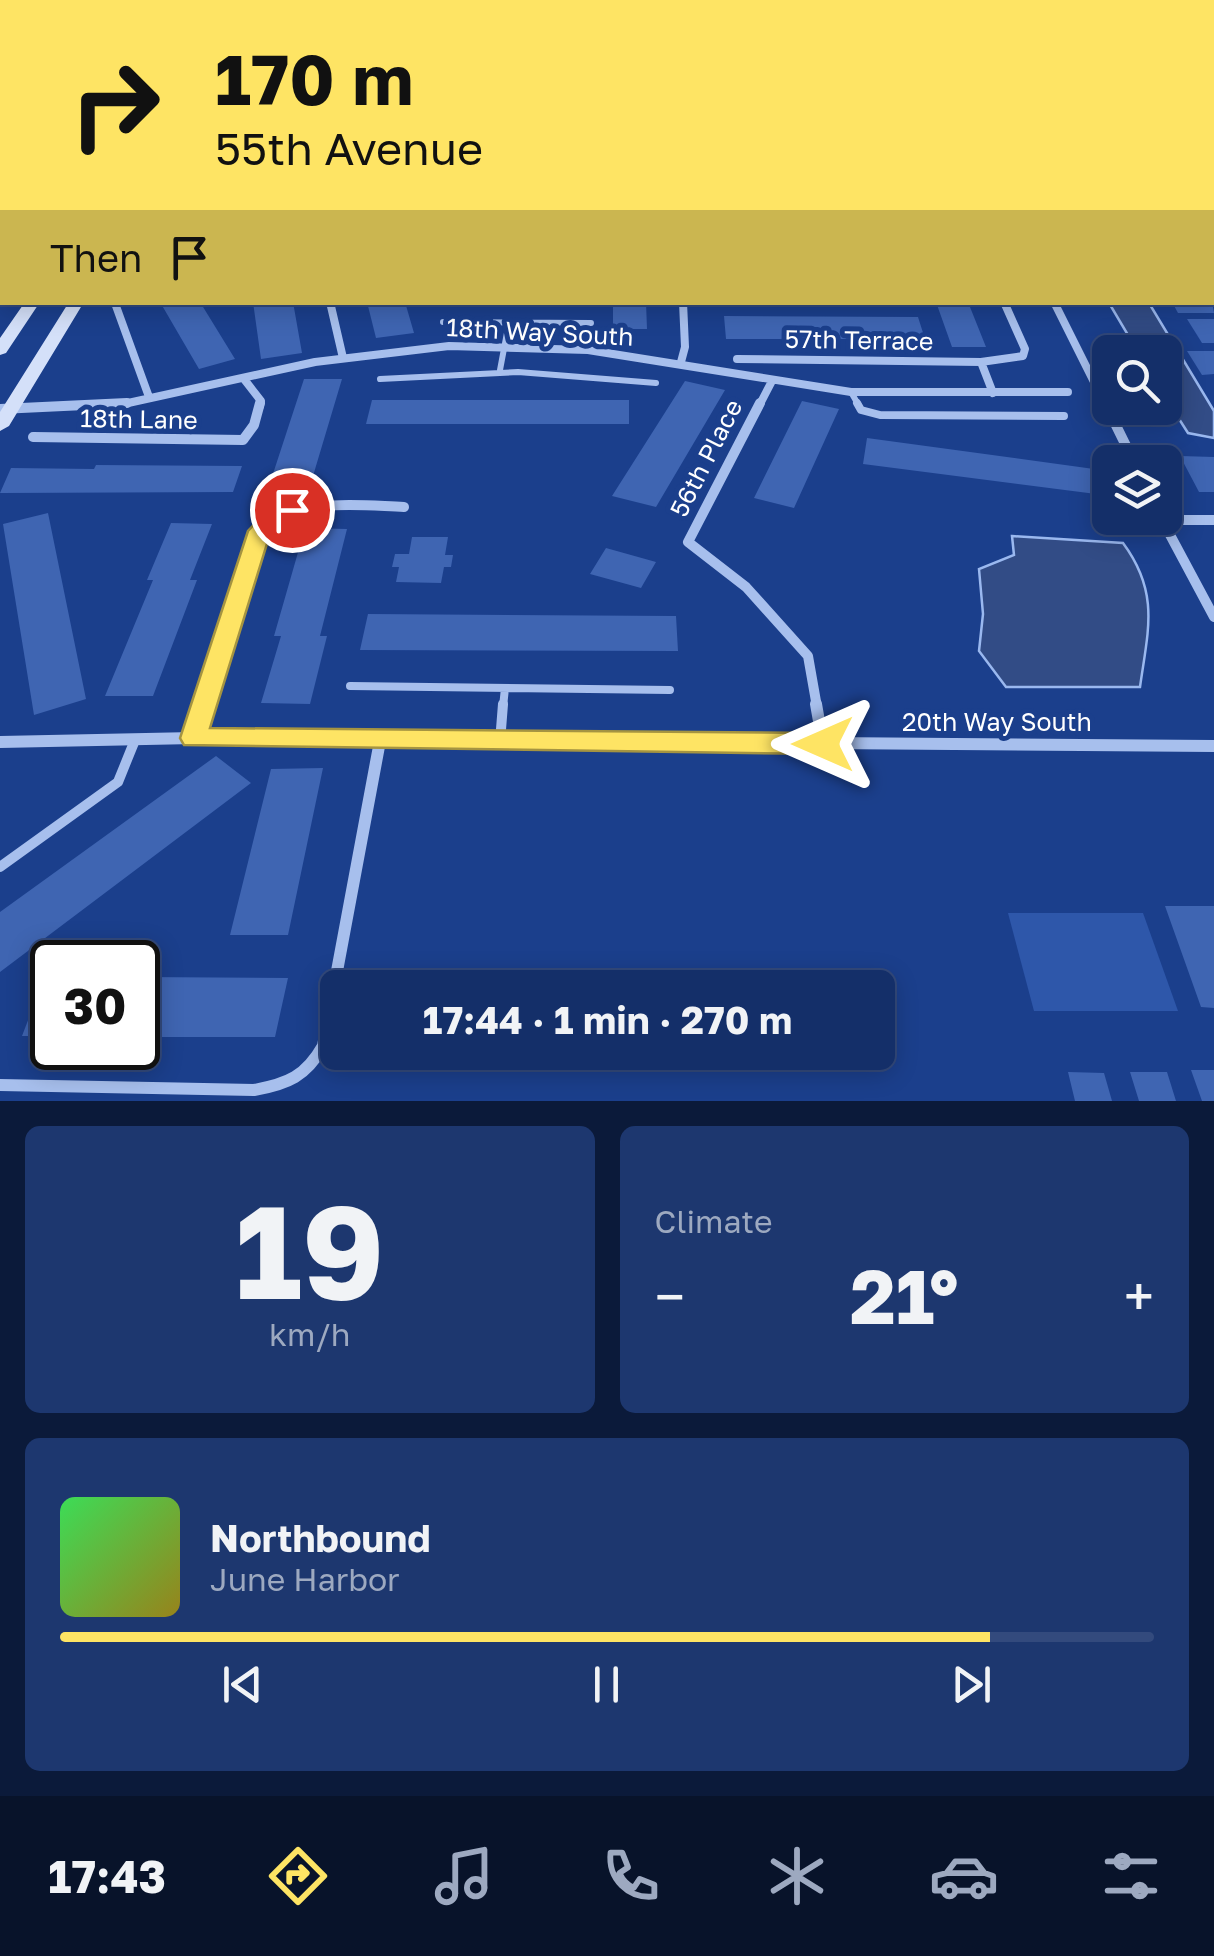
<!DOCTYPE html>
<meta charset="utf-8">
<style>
body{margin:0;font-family:"Golos Text",sans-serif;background:#1d376f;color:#f1f3f6;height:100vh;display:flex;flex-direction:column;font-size:38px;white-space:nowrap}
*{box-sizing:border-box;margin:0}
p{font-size:32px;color:#9da9c0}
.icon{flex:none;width:55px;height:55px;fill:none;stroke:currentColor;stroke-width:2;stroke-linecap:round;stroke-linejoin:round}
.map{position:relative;height:1101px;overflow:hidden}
.details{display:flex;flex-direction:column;gap:25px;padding:25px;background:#0b1a3a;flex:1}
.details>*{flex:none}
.guide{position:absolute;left:0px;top:0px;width:1215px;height:305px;box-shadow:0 5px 25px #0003,0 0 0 2px #334a7d;background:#fee464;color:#111;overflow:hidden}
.tools{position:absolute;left:1092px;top:335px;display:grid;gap:20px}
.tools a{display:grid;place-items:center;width:90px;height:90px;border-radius:15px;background:#142f69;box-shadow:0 5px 25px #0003,0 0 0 2px #334a7d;font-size:50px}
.speed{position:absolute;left:30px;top:940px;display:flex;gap:20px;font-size:50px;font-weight:700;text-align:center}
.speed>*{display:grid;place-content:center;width:130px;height:130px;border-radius:50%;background:#142f69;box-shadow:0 5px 25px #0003,0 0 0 2px #334a7d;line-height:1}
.speed .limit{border:5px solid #111;border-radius:15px;background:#fff;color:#111}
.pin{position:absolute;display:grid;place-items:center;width:85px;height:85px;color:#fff;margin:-42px;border:5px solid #fff;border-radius:50%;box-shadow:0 2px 10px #0007}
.me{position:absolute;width:110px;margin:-55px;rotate:270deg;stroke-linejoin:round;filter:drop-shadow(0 0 8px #0008)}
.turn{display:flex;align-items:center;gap:35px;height:210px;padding:0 50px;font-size:45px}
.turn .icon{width:130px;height:130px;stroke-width:2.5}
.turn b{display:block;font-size:70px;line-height:85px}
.then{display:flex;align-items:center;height:95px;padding:0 50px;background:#0003;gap:20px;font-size:38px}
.big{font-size:75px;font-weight:700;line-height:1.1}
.details .card{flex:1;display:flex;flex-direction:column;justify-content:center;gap:15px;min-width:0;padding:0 35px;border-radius:15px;background:#1d376f}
.details .dial{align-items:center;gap:0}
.dial b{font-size:130px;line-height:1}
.song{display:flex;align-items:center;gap:30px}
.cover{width:120px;height:120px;border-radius:15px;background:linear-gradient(135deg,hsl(130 70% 55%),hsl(50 70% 35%))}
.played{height:10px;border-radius:5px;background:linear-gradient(90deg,#fee464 85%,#334a7d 85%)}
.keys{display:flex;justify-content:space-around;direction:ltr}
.heat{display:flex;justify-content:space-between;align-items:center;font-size:55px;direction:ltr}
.details .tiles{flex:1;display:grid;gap:25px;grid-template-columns:1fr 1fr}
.card:last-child{grid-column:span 2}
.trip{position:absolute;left:320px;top:970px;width:575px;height:100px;border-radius:15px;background:#142f69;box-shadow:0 5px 25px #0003,0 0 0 2px #334a7d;font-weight:700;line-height:100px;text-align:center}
.dock{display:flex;height:160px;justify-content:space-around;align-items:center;background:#08132a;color:#9da9c0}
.dock .icon{width:70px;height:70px}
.dock .active{color:#fee464}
.dock b{font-size:45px;color:#f1f3f6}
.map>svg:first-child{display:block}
</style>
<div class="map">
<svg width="1214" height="1101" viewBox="0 0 1214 1101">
<rect width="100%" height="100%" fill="#1b3f8c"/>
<!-- green -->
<path fill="#2e57aa" d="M1008,913H1143L1178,1011H1034Z"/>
<!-- water -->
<path fill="#324c86" stroke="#9ab8ef" stroke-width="2.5" d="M1109,303H1149L1214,411V438L1188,433L1165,397V352H1138Z
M1012,536L1123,543C1160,593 1148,630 1140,687H1006L979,651L983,614L979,569L1014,555Z"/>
<!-- building -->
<path fill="#3f65b2" d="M160,302H200L235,359L199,369Z
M253,302H293L302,353L261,359Z
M367,302H405L414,333L376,338Z
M613,302H646L647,329H613Z
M936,302H968L986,347H952Z
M1172,302H1212L1214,313H1178Z
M724,316L918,317L925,339H726Z
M1187,319H1214V343H1202Z
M1187,351H1214V374L1202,375Z
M304,379H342L310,486H269Z
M685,381L725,390L656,507L612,496Z
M372,400H629V424H366Z
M802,401L839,409L794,508L754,498Z
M867,438L1094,469L1096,494L863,464Z
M1180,456L1214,457V492H1199Z
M96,465L242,466L233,492L0,493L11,468L94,469Z
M48,513L86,699L34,715L3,524Z
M171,523L212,524L190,580H197L153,696H105L153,580H147Z
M305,528L347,529L320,636H327L310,704L261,703L281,636H274Z
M412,537H448L445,555H453L451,567H444L441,583L396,582L399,567H392L395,554H409Z
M606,548L656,562L641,588L590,574Z
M368,614L676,616L678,651L360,650Z
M216,756L251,783L0,972V912Z
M323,768L288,935H230L271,769Z
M1165,906H1214V1008L1201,1007Z
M45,976H52V1036H22Z
M138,977L288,978L275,1037H138Z
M1191,1070H1214V1101H1202Z
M1068,1072L1104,1073L1112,1101H1075Z
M1130,1072H1167L1176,1101H1139Z"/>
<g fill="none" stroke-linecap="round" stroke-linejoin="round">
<!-- service-far2 -->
<path stroke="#a7bfed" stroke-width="6" d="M443,322L591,323
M500,370L509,322
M380,379L518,372L656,383
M851,392L859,406"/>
<!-- service-far1 -->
<path stroke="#a7bfed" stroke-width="8" d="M857,403L861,410L880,415L1064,416
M350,686L670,690
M503,707L505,688"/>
<!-- service -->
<path stroke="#a7bfed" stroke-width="10" d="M500,742L503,704
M0,867L118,782L135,740"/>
<!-- minor-far2 -->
<path stroke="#a7bfed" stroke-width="8" d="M330,302L343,358
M1054,302L1106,406
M116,306L149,397
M737,359L981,362L993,393
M681,362L685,347L683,302
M981,362L1023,356L1025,349L1004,302
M244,379L261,401L260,406
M96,406L119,405L315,362L449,346L588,350L851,392H1068
M759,406L772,381"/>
<!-- minor-far1 -->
<path stroke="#a7bfed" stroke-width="10" d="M760,403L688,542L746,587L808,656L817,707
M1105,403L1134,462
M0,409L127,403
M33,437L243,440L254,425L260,403
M1161,518L1214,617
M1162,520H1214
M204,707L260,531C303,497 353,505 404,507"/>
<!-- minor -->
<path stroke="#a7bfed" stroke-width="12" d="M816,704L823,744
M194,738L205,704
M0,742L194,738L1214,746
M0,1085L254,1090C288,1084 306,1076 323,1046L380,741"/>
<!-- tertiary -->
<path fill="#a7bfed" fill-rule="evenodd" d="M1212,59H1214V65H1212Z"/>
<!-- secondary -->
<path fill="#d4e0f9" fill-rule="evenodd" d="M25,302H40L6,353L0,355V338Z
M69,302H84L9,426L0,431V412Z"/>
</g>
<!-- route -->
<path fill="#fee464" stroke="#a59441" stroke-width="2.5" d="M292,503L303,510L270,534L210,728L823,733L832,736L836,744L832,751L823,754L184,745L180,738L248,531L265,513Z"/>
<g text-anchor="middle" stroke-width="10" stroke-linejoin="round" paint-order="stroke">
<!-- street labels -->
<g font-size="25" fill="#fff" stroke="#1b3f8c">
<text transform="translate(540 332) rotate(3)" y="9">18th Way South</text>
<text transform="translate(859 340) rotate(1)" y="9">57th Terrace</text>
<text transform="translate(139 419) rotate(1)" y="9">18th Lane</text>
<text transform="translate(706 458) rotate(-63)" y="9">56th Place</text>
<text x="997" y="731">20th Way South</text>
</g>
</g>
</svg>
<div class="tools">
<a><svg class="icon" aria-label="search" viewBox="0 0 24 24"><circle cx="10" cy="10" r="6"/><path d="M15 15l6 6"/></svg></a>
<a><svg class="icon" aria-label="layers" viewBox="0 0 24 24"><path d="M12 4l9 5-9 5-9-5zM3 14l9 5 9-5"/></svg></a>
</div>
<div class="speed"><div class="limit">30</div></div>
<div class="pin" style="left:292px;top:510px;background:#d93025"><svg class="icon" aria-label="arrive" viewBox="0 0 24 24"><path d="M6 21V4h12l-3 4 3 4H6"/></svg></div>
<svg class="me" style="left:823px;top:744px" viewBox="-20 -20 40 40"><path d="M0-17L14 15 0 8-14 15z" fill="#fee464" stroke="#fff" stroke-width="4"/></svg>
<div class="trip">17:44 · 1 min · 270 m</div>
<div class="guide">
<div class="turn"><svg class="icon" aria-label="right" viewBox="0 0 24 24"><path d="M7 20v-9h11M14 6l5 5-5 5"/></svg><div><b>170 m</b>55th Avenue</div></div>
<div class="then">Then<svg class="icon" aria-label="arrive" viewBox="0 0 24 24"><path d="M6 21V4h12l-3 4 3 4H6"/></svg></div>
</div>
</div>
<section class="details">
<div class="tiles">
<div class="card dial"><b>19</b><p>km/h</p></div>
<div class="card"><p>Climate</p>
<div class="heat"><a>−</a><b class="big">21°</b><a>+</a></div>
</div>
<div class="card">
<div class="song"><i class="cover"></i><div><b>Northbound</b><p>June Harbor</p></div></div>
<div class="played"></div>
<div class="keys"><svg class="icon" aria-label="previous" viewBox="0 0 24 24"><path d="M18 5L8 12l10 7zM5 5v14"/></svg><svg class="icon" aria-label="pause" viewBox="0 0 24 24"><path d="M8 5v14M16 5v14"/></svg><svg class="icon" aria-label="next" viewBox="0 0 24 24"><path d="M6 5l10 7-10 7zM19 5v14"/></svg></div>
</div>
</div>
</section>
<nav class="dock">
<b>17:43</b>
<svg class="icon active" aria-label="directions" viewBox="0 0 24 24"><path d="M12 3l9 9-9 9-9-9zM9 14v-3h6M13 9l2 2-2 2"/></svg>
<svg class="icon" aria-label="music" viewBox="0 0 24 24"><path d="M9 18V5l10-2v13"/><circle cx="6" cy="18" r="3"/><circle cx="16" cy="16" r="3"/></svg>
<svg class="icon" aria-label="phone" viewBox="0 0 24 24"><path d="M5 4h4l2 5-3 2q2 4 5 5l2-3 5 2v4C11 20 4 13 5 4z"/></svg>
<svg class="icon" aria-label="climate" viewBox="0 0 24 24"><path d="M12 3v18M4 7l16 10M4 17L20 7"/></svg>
<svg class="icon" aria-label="car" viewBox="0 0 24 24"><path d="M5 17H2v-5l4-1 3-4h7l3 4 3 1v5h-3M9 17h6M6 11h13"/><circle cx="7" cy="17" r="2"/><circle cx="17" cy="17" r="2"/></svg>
<svg class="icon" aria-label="filters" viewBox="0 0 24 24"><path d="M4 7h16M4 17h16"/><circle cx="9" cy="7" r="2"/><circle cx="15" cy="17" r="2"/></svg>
</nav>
